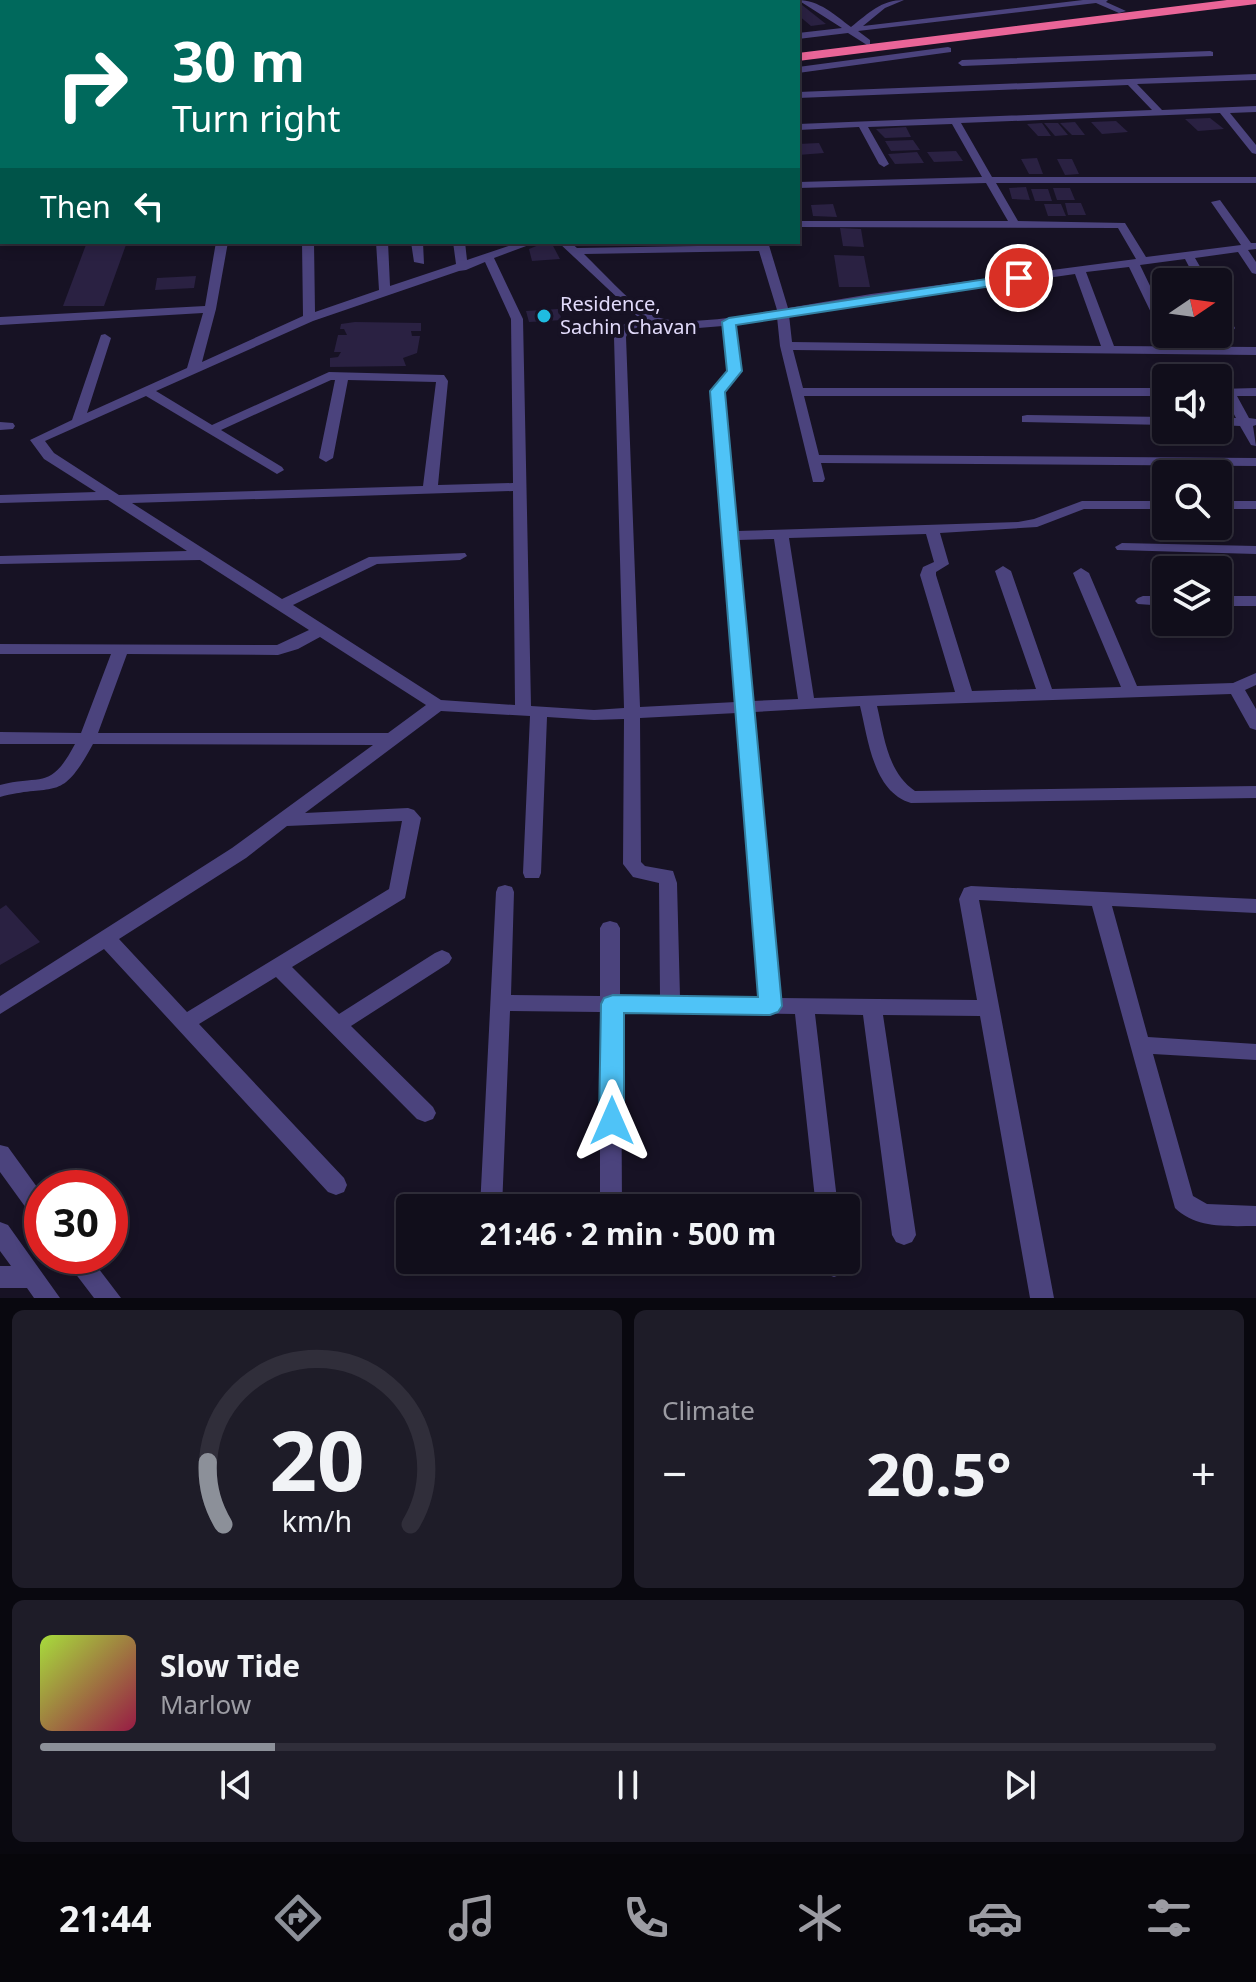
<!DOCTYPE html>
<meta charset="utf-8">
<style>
body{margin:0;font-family:"Noto Sans",sans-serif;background:#1e1c28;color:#f1f3f6;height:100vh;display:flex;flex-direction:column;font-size:30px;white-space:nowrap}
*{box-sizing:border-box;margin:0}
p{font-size:26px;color:#9c9ca3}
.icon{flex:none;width:44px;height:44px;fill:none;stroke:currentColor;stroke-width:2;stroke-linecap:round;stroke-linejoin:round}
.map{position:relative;height:1298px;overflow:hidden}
.sheet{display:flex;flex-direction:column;gap:12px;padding:12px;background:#09080f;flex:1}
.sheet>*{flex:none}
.banner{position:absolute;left:0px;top:0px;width:800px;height:244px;box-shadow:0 4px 12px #0003,0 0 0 2px #302e3a;background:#00695c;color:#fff;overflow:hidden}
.needle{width:52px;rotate:77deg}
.controls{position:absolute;left:1152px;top:268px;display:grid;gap:16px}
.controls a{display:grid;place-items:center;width:80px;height:80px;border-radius:8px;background:#110e1b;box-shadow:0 4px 12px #0003,0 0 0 2px #302e3a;font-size:40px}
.speed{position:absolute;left:24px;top:1170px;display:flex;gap:16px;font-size:40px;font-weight:700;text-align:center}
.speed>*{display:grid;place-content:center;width:104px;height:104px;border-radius:50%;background:#110e1b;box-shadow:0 4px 12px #0003,0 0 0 2px #302e3a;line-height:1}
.speed .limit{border:12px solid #d22;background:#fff;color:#111}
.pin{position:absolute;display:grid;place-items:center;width:68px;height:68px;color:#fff;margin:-34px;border:4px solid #fff;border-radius:50%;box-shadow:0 2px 8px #0007}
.me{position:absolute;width:88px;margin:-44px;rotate:0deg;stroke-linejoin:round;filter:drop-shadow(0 0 6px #0008)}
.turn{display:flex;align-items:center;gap:28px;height:168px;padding:0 40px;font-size:36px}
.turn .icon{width:104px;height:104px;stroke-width:2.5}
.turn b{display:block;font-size:56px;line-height:68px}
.then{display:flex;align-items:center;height:76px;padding:0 40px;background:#0003;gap:16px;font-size:30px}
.big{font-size:60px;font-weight:700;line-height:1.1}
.sheet .widget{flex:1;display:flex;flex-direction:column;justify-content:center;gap:12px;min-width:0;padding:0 28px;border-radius:12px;background:#1e1c28}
.sheet .dial{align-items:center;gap:0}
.dial svg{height:208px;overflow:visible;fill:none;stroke:#302e3a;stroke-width:7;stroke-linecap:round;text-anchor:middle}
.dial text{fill:#f1f3f6;stroke:none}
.song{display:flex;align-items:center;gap:24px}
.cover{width:96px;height:96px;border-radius:12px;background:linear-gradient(135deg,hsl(80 70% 55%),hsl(340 70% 35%))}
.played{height:8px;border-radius:4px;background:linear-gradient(90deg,#8c9099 20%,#302e3a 20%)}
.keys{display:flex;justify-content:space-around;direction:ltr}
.heat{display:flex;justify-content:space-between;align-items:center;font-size:44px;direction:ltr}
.sheet .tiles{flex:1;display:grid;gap:12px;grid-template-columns:1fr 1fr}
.widget:last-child{grid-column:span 2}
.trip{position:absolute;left:396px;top:1194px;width:464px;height:80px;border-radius:8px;background:#110e1b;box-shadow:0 4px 12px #0003,0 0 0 2px #302e3a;font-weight:700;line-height:80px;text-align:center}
.tabs{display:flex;height:128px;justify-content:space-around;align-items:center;background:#07060b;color:#9c9ca3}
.tabs .icon{width:56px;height:56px}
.tabs .active{color:#8c9099}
.tabs b{font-size:36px;color:#f1f3f6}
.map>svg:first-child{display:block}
</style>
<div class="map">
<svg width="1256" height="1298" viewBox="0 0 1256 1298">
<rect width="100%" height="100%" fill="#171224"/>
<!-- building -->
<path fill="#2a2142" d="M798,5H802L826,24L811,26L798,15Z
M1210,118L1224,129L1198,131L1185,119Z
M1116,121L1128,132L1102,134L1091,122Z
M1075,122L1085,135H1072L1060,123Z
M1042,123L1051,136H1038L1027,124Z
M1044,123H1058L1068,135L1055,136Z
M906,127L911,137L885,138L876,129Z
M913,140L920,150L891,151L885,141Z
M819,143L824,153L798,155V144Z
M956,151L963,161L934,162L927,152Z
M917,152L924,163L895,164L888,154Z
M1037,158L1043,174H1029L1021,159Z
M1057,159H1072L1079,174L1065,175Z
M1026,187L1030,200L1012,199L1009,188Z
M1053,188H1070L1075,200H1057Z
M1031,189H1048L1052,201H1035Z
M1065,203H1081L1086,215H1068Z
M833,204L837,217L813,216L811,205Z
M1044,204H1061L1066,216H1048Z
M840,228L861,229L864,247L843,246Z
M87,242H127L104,306H63Z
M546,242H551L560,259L532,261L529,249Z
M834,255L864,256L870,287H839Z
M196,276L194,288L155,290L157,278Z
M558,309L562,320L529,322L526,311Z
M355,322L421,323V331H411L412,336H420L417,353L403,358L406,366L330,367V358L338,357L341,352H334L338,335H347L344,329H340L341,324Z
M6,905L40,942L0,965V909Z"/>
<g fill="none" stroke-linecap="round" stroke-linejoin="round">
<!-- street -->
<path fill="#4b437d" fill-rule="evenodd" d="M465,0H477L479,2H467Z
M798,0C819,0 835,15 851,27C869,13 881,0 904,0L885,8L863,26L1083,0H1108L1106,2L1126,11L1119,13L1096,3L858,31L870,40V44L867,45L848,33L798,39V33L842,28Z
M0,4H2V8H0Z
M0,22L2,23V29L0,28Z
M2,35V41L0,42V36Z
M948,47L951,48V52L798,73V67Z
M1210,51L1213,52V56L962,66L958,63L962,60Z
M2,53V59L0,60V54Z
M1256,74V80L1137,84L1162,110L1256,106V112L1230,113L1256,145V154L1252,153L1220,113L961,123L992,177H1256V183H996L1018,221L1125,223L1146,257L1241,245L1211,202L1220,200L1251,243H1256V249L1248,250L1256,262V274L1252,273L1238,252L1195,258L1209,282H1197L1185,259L1140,265L1166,319V328L1157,325L1129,267L1086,272L1114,346L1256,347V355L793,350L803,388H1166V396H804L819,455L1256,458V466L821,463L825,479L823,482H813L780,346L777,317L735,325L741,371L724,391L737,531L1018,522L1034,519L1082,501H1166V509H1084L1037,527L940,533L949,564L936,572V575L972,691L1036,689L995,571L1003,566L1011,571L1052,689L1121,687L1073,573L1081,568L1089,573L1137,686L1233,683L1256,673V685L1245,690L1256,709V730L1250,728L1231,694L877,706C884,735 887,772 915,791L1256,786V798L911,803C873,792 868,738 860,706L754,712L779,998L977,1000L959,899L964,888L971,886L1256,899V913L1112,906L1148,1037L1256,1044V1060L1153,1054L1193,1196L1207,1204L1256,1206V1226C1228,1226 1197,1229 1175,1208L1092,906L979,900L1054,1298H1030L980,1016L883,1015L916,1235L912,1242L904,1245L896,1242L892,1235L863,1015L815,1014L838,1208H816L795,1014L621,1012L622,1208H600V1012L510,1011L502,1208H480L496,892L498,887L505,885L512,887L514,892L511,995L600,996V928L603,923L610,921L617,923L620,928V996L660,997L659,883L633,877L623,864L624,719L594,720L547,717L541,873L539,878H525L523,873L530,716L441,711L305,813L408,808L414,810L421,818L405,898L292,967L339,1014L435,953L442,950L449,953L452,958L449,963L351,1026L433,1107L436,1113L433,1119L425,1122L417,1119L276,977L199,1024L344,1178L347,1185L344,1192L336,1195L328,1192L104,949L0,1014V996L232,848L373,745L93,744C60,805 56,782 0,797V785C43,774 50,791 75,744H0V732L81,733L111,654H0V644L277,645L309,630L200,560L0,564V556L187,551L108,500L0,503V495L96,492L44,459L30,440L72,420L101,335L105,334L111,338L87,413L187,368L203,313L0,325V317L205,306L216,242H228L216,309L202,362L303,316L302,242H314L315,312L379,290L376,242H388L390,286L456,264L453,242H465L467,260L520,242H537L494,258L523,319L531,706L594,710L624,708L614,337L619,327L638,317L558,242H570L577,248L757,245L756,242H768L788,308L871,294L1136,259L1118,228L798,227V221H1008L986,183L798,188V182L982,177L952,124L868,127L889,164L884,167L879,164L859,127L798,130V124L1152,110L1128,85L798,98V92ZM759,251L777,310C746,315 674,330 648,313C625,298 604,273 584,254ZM485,262L511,319L513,483L438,485L448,381L444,375L329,372L212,425L156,391L313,321L459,271L466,270ZM1075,274L1101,346L792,342L789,315ZM648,322L686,329L723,326L729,371L712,391L736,702L640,707L626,337L628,332ZM331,380H335L319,458L326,462L333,458L348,380L436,382L423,486L119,495L54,453L45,441L146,396L277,474L284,470L282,467L221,430ZM513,491L515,705L441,700L293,605L377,564L460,560L467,556L465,553L369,557L282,599L132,503ZM926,534L934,562L923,567L920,575L955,692L814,698L789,538ZM774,539L798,699L753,701L738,540ZM320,637L426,705L388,733H98L127,654L278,655L298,649ZM737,713L759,998L680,997L677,883L673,871L645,866L641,862L640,718ZM402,821L389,889L187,1012L119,939L246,858L287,826Z
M2,106V112L0,113V107Z
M0,188H2L0,195Z
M411,242H423L424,264L414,262Z
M1218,304L1222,305L1235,328L1233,331H1225C1219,321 1218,315 1218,304Z
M1256,388V396H1237L1249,418L1256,419V425L1253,426L1256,446L1251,445L1240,426L1218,425V417L1236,418L1224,396L1218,395V389Z
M1027,415L1166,417V425L1022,422V416Z
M0,422L13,423L15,426L13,429L0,430Z
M1218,501H1256V509H1218Z
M1122,543L1256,546V554L1117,550L1115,547Z
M1143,596H1166V606L1138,604L1135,601L1138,598Z
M1218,596H1256V606H1218Z
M0,1145L8,1147L42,1194V1222L34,1219L0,1172Z
M0,1222L8,1225L60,1298H34L27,1288H0V1266H11L0,1251Z
M62,1256H89L121,1298H94Z
M599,1260H623V1261L619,1268L611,1272L603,1268Z
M821,1260H845L846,1266L842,1274L834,1277L826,1274Z"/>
<!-- highway -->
<path fill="#ea6598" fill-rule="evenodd" d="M1227,0H1256V4L798,61V53Z
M2,220V230L0,231V221Z"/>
</g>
<!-- route -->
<path fill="#4fc3f7" stroke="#337fa1" stroke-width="2" d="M1019,274L1026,278L1024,281L736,325L742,371L725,392L782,1006L778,1012L770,1015L624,1013V1121L621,1128L612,1131L603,1128L599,1121L601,1004L604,998L613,995L758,997L710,391L727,371L722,322L729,318Z"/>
<!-- markers -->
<circle fill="#1fbce1" stroke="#171224" stroke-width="3" cx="544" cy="316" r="8"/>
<g text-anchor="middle" stroke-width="8" stroke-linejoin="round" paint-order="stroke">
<!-- far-poi labels -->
<g font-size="20" fill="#e1dafa" stroke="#171224" text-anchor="start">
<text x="560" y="311">Residence,<tspan x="560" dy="23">Sachin Chavan</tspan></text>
</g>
</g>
</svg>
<div class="controls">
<a><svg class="needle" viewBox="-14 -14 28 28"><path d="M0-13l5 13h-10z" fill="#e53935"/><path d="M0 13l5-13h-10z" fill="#9c9ca3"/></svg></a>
<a><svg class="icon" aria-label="sound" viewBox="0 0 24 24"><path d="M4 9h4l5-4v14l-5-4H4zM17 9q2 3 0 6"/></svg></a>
<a><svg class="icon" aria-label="search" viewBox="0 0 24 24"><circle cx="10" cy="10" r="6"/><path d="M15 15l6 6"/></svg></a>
<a><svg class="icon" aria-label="layers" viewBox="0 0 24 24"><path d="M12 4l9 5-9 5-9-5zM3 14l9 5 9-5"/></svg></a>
</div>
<div class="speed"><div class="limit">30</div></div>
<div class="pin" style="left:1019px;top:278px;background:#d93025"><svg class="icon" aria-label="arrive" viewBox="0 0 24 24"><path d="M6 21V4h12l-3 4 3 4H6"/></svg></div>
<svg class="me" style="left:612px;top:1121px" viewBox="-20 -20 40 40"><path d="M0-17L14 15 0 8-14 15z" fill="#4fc3f7" stroke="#fff" stroke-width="4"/></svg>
<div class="trip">21:46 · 2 min · 500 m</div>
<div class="banner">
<div class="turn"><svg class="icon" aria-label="right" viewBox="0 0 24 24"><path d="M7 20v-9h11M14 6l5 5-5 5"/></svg><div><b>30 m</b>Turn right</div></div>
<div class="then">Then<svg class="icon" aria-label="left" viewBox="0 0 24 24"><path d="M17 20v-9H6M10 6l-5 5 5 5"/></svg></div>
</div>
</div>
<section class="sheet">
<div class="tiles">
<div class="widget dial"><svg viewBox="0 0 100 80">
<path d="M14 69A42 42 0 1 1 86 69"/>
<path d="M14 69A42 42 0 0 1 8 45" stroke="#8c9099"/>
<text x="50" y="56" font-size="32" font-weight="700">20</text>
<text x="50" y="72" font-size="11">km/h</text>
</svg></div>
<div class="widget"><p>Climate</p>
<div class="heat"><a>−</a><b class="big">20.5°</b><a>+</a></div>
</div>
<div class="widget">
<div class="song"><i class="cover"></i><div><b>Slow Tide</b><p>Marlow</p></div></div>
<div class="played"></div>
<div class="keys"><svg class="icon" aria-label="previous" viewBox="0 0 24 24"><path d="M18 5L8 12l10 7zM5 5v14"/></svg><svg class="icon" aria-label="pause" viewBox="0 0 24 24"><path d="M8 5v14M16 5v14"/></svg><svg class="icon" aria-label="next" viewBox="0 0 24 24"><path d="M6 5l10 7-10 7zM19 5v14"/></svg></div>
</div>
</div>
</section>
<nav class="tabs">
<b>21:44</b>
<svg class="icon active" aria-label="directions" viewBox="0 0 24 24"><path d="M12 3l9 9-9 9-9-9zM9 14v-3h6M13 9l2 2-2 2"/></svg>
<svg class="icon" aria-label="music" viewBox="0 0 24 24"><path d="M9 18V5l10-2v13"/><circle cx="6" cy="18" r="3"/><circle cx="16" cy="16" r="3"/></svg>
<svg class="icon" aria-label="phone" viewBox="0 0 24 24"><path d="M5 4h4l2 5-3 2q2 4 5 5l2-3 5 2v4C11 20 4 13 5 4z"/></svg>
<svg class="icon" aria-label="climate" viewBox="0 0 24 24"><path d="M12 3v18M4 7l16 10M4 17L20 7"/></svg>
<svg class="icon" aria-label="car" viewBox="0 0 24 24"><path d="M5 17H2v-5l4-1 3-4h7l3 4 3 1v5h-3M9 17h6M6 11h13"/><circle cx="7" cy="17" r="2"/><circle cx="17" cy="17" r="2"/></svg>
<svg class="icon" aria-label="filters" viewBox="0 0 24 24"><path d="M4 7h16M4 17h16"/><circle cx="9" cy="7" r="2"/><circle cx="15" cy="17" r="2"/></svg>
</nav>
